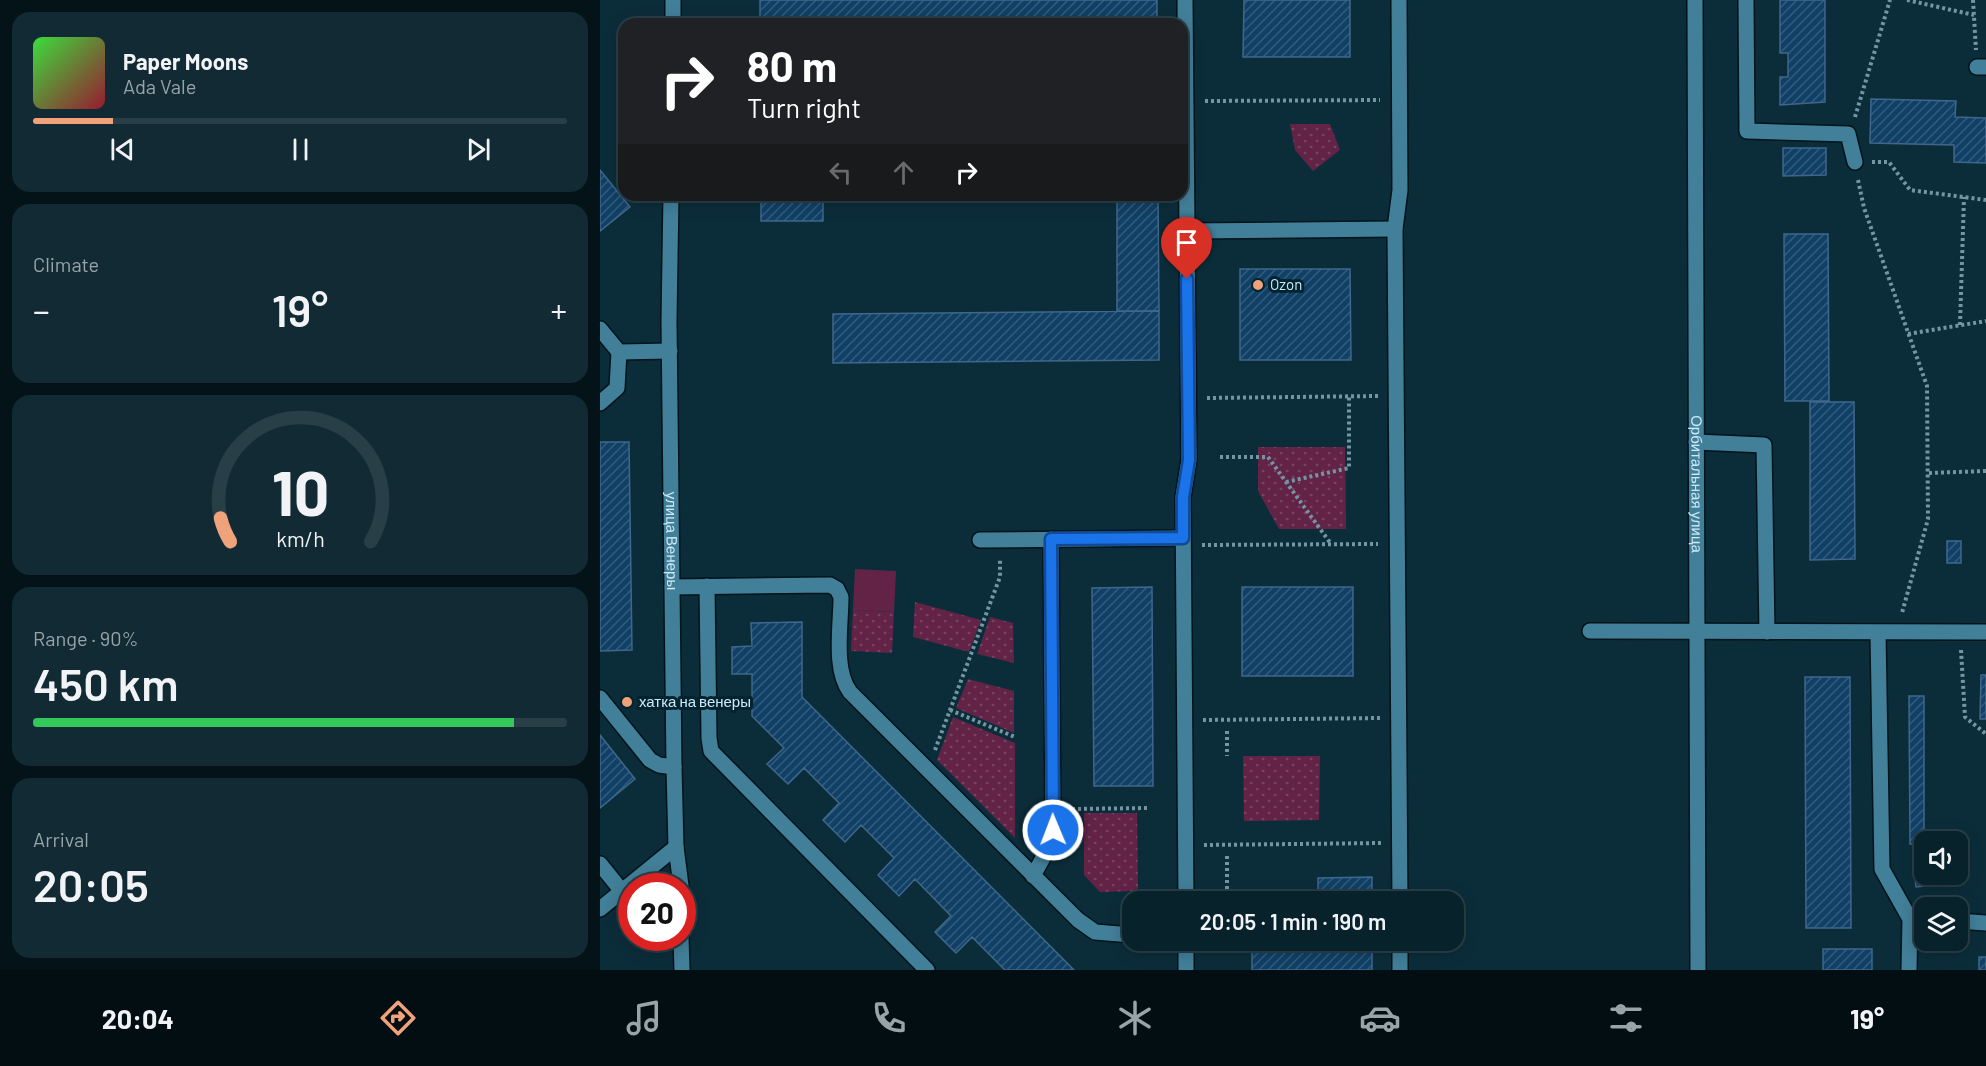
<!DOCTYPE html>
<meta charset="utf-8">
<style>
body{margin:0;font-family:Barlow,sans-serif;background:#112a34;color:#f1f3f6;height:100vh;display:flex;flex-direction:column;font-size:22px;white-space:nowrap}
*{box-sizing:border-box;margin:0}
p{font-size:20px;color:#98a4a9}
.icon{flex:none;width:33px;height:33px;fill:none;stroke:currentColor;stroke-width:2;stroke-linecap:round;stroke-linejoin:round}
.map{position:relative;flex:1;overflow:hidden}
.panel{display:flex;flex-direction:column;gap:12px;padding:12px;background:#041318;width:600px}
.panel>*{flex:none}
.top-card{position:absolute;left:18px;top:18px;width:570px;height:183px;border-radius:18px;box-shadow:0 3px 15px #0003,0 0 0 2px #293f48;background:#202124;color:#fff;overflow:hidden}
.fabs{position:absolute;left:1314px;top:831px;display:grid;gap:12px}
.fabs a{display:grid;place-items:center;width:54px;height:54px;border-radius:12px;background:#08222c;box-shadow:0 3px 15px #0003,0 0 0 2px #293f48;font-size:30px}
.speed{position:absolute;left:18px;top:873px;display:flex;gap:12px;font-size:30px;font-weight:700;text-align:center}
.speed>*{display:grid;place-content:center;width:78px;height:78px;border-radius:50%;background:#08222c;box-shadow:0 3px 15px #0003,0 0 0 2px #293f48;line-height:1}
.speed .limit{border:9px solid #d22;background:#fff;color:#111}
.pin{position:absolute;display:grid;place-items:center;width:51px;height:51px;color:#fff;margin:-62px -26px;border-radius:50% 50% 50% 0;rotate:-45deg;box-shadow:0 0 6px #0007}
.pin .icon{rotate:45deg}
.me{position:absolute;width:66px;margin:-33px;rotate:359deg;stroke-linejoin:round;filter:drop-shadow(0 0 4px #0008)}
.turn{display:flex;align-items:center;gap:21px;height:126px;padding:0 30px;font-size:27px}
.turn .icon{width:78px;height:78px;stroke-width:2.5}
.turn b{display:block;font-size:42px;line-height:51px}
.lanes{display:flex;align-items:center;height:57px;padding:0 30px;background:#0003;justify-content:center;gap:30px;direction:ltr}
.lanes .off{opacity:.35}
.big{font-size:45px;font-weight:600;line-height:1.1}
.panel .widget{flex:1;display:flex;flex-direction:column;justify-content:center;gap:9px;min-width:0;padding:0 21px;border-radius:18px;background:#112a34}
.panel .dial{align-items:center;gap:0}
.dial svg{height:156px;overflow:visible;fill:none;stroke:#293f48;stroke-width:7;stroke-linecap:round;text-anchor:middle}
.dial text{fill:#f1f3f6;stroke:none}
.song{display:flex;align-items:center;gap:18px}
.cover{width:72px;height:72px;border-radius:9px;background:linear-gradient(135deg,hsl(120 70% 55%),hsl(350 70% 35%))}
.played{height:6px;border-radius:3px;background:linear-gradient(90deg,#f0a27a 15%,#293f48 15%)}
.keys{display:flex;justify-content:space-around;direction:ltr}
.heat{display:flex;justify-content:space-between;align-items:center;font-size:33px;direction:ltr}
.charge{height:9px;border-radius:4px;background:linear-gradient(90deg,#34c759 90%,#293f48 0)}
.trip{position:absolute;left:522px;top:891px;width:342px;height:60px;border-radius:18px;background:#08222c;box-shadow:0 3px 15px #0003,0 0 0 2px #293f48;font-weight:600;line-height:60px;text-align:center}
.tab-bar{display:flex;height:96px;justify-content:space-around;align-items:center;background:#030e12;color:#98a4a9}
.tab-bar .icon{width:42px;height:42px}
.tab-bar .current{color:#f0a27a}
.tab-bar b{font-size:27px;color:#f1f3f6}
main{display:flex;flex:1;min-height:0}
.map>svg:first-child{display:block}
</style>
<main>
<section class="panel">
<div class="widget">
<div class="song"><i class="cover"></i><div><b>Paper Moons</b><p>Ada Vale</p></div></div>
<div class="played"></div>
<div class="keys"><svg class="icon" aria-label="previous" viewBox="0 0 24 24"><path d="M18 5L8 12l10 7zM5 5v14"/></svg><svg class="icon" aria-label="pause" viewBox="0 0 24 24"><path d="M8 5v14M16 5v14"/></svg><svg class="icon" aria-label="next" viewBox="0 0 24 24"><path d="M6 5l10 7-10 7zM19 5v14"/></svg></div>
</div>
<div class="widget"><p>Climate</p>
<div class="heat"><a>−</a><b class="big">19°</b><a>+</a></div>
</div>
<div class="widget dial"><svg viewBox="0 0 100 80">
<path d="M14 69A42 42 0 1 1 86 69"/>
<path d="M14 69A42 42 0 0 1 9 57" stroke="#f0a27a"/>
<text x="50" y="56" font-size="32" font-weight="700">10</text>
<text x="50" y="72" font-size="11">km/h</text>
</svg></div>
<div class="widget"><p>Range · 90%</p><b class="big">450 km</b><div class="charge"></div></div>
<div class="widget"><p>Arrival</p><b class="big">20:05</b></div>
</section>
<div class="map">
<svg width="1386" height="970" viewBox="0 0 1386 970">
<defs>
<pattern id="grass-dots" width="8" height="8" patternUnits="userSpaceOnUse" patternTransform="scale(1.5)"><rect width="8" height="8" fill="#622347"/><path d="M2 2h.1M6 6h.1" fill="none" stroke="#774362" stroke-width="1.8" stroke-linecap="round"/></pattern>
<pattern id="building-hatch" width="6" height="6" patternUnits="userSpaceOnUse" patternTransform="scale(1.5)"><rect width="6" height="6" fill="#104066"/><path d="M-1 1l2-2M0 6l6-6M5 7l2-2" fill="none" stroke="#325c7d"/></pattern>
</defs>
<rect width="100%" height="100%" fill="#0b2d3a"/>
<!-- grass -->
<path fill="url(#grass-dots)" d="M690,124H730L740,150L713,171L695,150Z
M658,447H745L746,529H679L658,491Z
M315,602L381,620L369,652L313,637Z
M253,610L294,612L292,653L251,651Z
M390,617L413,623L414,663L377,654Z
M368,679L414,691V733L356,708Z
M353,717L415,743V838L337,760Z
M643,756H720L719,820L644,821Z
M484,813H537L538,891L500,892L484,875Z"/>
<!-- pitch -->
<path fill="#622347" d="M255,569L296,571L294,612L253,610Z"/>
<!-- building -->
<path fill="url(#building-hatch)" stroke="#3f678c" stroke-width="1.5" d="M160,0H557V24H160Z
M644,0H750V57H643Z
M1180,0H1225V102L1180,105V77H1188V53H1180Z
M1271,99L1356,101L1355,117L1386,118V163L1354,162V145L1270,143Z
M1183,148H1226V175L1183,176Z
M0,170L30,207L0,231Z
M161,195H223V221H161Z
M517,195H558L559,311H517Z
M1184,234H1228L1229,401H1185Z
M640,269H750L751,360H640Z
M559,311V360L233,363V314Z
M1210,402H1254L1255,559L1210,560Z
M0,442H29L32,650L0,651Z
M1347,541H1361V563H1347Z
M552,587L553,786H494L492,588Z
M642,587H753V676H642Z
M202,622V697L474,970H405L372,937L356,953L335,932L351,916L315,879L299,896L278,875L294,858L261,825L245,842L223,820L239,803L204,768L188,784L167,764L184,748L152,716V674H132V647L152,646L151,623Z
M1381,675H1386V719H1380Z
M1205,677H1250L1251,928H1206Z
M1309,696H1324V844H1310Z
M0,735L35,779L0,808Z
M1324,867V874H1353L1354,883L1316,887L1314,868Z
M772,877V902H718V878Z
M652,940H772V970H652Z
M1223,949H1272V970H1223Z
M1379,957H1386V970H1379Z"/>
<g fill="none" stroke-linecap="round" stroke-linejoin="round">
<defs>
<g id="minor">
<path d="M585,0L589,460L583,497L586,902"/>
<path d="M799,0L800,190L795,229L800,902"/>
<path id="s1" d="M1095,0L1098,970"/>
<path d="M1146,0L1147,131L1248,134L1255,162"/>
<path d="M73,24V0"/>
<path d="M1377,67H1386"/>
<path id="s2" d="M71,195L69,321L74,767L76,847L81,886"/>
<path d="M587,231L795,229"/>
<path d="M0,329L19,352L70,351"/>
<path d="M0,403L17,388L19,352"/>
<path d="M1096,442L1164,445L1167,632"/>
<path d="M380,540L583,538"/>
<path d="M107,586L109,738L111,751L327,970"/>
<path d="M72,587L230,585L237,589L241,597C241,626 233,669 250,692L478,920L495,932L532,935"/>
<path d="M990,631L1386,632"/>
<path d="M1278,633L1282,869L1310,919L1309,970"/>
<path d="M0,698L50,760L59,765L74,767"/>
<path d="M0,864L21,890"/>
<path d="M433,876L449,847L453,830L451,539"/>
<path d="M0,909L76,847"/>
<path d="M1358,921L1386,923"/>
<path d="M81,938L82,970"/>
<path d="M586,940V970"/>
<path d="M800,940V970"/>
</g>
</defs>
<!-- minor casing -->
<use href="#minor" stroke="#02141b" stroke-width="18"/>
<!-- path -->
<path stroke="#7495a2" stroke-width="4" stroke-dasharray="3 3" stroke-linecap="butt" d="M1307,0L1374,15
M1373,0L1376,50
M605,101L780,100
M1255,117L1290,0
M1272,162H1289L1310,190L1386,200
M1258,180L1264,208L1327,386L1328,519L1302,613
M1360,325L1364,197
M1308,334L1386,321
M607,398L779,396
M620,457H668L731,544
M1329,473L1386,471
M686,482L749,468V397
M602,545L778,544
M1361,650L1365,717L1386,734
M350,710L415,737
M603,720L782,718
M627,731V756
M335,750L400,577V559
M472,809L549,808
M604,845L783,843
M627,889V855"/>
<!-- minor -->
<use href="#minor" stroke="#427f98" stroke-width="15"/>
</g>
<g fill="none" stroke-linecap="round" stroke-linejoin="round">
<defs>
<path id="route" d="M453,830L451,539L583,538V497L589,460L587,279"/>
</defs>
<!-- route casing -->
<use href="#route" stroke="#114b97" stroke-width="15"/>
<!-- route -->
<use href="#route" stroke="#1a73e8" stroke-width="10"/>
</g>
<!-- markers -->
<g fill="#f0a27a" stroke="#02232f" stroke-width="2">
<circle cx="658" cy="285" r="6"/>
<circle cx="27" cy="702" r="6"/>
</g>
<g text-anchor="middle" stroke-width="6" stroke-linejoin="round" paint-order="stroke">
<!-- poi labels -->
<g font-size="15" fill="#ccebf9" stroke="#02232f" text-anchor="start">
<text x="670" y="290">Ozon</text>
<text x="39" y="707">хатка на венеры</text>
</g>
<!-- street labels -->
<g font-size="15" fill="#ccebf9" stroke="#02232f">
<text dy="5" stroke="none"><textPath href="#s1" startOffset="484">Орбитальная улица</textPath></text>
<text dy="5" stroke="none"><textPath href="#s2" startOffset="346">улица Венеры</textPath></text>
</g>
</g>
</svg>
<div class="fabs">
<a><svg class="icon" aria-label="sound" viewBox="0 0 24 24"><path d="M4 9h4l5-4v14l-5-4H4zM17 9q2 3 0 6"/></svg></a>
<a><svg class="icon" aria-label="layers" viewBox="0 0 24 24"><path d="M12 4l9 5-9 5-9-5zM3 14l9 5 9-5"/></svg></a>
</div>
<div class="speed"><div class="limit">20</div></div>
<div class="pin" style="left:587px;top:279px;background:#d93025"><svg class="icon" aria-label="arrive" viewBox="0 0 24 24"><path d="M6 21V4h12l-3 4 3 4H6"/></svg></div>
<svg class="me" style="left:453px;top:830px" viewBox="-20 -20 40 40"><circle r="17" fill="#1a73e8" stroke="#fff" stroke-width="3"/><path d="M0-11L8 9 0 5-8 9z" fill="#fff"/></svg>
<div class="trip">20:05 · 1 min · 190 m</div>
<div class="top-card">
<div class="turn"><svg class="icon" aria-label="right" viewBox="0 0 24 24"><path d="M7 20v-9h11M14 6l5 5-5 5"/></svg><div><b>80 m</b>Turn right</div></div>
<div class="lanes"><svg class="icon off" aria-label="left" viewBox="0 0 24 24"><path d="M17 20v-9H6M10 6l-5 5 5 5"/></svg><svg class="icon off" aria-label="ahead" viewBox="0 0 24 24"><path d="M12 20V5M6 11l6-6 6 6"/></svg><svg class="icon" aria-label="right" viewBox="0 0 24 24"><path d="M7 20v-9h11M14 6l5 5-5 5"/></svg></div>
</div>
</div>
</main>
<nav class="tab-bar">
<b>20:04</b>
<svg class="icon current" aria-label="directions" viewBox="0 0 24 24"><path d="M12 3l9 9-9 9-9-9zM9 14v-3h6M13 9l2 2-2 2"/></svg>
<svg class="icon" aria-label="music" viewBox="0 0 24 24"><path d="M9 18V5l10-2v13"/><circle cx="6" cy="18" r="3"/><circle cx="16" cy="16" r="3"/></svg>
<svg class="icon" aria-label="phone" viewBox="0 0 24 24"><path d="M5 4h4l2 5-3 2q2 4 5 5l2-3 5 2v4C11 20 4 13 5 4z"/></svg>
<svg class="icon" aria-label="climate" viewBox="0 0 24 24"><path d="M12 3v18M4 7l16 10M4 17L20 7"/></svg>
<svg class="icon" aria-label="car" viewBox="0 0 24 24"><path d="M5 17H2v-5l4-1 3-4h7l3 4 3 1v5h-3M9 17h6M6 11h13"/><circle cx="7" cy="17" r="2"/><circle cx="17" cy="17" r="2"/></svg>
<svg class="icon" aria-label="filters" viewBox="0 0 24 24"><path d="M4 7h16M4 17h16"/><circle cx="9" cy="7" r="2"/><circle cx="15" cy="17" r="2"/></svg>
<b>19°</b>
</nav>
